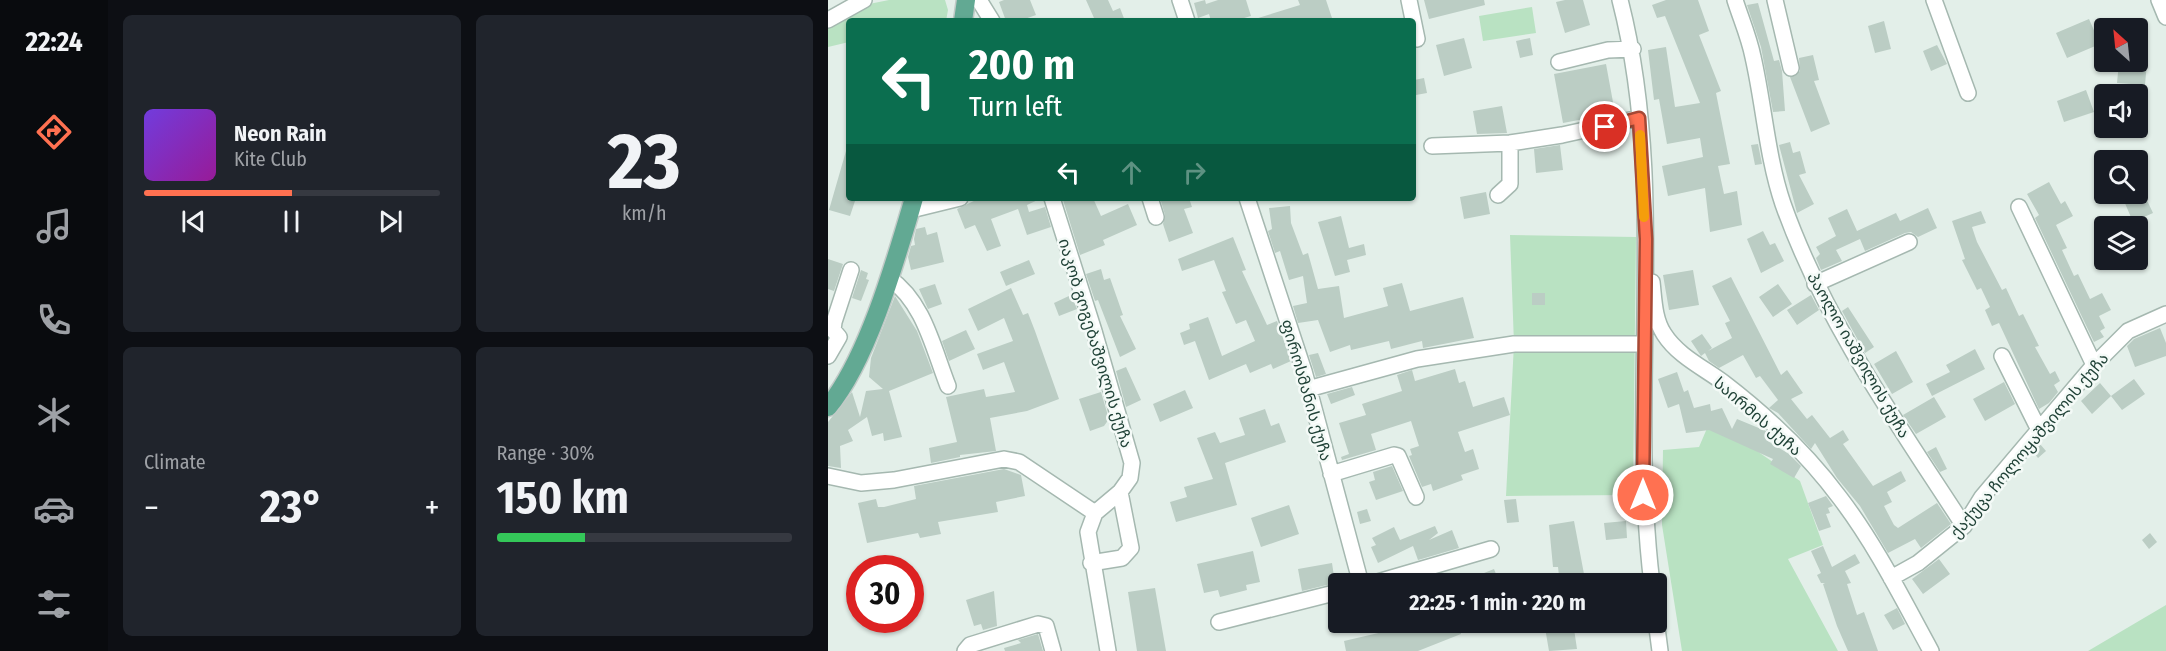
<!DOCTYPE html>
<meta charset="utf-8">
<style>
body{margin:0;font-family:"Fira Sans Condensed","Noto Sans Georgian",sans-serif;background:#20242c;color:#f1f3f6;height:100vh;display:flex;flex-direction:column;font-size:22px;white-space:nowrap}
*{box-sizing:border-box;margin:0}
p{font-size:20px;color:#9ea1a6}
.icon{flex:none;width:33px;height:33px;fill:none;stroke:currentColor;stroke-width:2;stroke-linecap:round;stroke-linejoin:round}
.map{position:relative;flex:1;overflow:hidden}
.drawer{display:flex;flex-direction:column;gap:15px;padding:15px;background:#0d0f14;width:720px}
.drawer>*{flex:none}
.top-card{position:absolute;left:18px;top:18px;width:570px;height:183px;border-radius:6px;box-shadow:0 2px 4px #0004;background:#0b6e4f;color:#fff;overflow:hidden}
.needle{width:39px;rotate:333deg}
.controls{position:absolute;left:1266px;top:18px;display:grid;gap:12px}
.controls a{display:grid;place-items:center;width:54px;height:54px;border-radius:6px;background:#171b24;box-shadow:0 2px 4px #0004;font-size:30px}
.speed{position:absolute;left:18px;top:555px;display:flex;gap:12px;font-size:30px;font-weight:700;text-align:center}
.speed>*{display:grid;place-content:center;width:78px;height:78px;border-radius:50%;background:#171b24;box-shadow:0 2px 4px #0004;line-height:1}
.speed .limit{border:9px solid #d22;background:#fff;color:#111}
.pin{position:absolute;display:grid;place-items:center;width:51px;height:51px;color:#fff;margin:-26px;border:3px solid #fff;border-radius:50%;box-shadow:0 2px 6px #0007}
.me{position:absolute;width:66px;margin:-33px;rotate:0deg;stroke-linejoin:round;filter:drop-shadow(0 0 4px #0008)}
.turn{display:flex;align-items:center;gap:21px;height:126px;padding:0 24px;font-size:27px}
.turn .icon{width:78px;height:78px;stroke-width:2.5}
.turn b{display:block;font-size:42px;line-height:51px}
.lanes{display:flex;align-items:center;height:57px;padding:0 24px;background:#0003;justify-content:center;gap:30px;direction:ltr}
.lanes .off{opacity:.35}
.big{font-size:45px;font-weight:700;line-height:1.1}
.drawer .tile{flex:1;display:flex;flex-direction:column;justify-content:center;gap:9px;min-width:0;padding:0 21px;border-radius:9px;background:#20242c}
.drawer .dial{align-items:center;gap:0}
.dial b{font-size:78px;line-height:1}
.song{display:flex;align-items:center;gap:18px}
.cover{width:72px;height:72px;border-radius:9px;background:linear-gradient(135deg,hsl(260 70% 55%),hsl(300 70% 35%))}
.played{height:6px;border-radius:3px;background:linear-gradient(90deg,#ff7151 50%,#363941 50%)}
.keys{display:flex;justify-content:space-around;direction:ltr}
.heat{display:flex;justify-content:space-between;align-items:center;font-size:33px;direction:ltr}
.charge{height:9px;border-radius:4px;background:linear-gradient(90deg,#34c759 30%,#363941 0)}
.drawer .tiles{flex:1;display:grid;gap:15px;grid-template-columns:repeat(2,1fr)}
.trip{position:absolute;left:500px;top:573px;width:339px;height:60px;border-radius:6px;background:#171b24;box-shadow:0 2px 4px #0004;font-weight:700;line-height:60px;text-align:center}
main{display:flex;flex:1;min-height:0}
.dock{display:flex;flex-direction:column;width:108px;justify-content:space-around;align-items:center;background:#090b0e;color:#9ea1a6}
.dock .icon{width:42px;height:42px}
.dock .current{color:#ff7151}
.dock b{font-size:27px;color:#f1f3f6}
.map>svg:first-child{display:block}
</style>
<main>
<nav class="dock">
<b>22:24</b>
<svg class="icon current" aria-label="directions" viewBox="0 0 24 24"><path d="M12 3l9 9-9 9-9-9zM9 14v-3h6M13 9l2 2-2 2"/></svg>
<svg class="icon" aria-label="music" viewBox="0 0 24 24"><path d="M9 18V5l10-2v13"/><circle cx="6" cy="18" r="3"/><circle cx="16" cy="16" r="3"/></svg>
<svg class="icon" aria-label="phone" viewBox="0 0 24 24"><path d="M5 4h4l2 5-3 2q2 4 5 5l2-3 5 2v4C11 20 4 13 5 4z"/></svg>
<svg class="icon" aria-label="climate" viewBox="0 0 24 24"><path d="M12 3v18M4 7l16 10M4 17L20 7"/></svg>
<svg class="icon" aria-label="car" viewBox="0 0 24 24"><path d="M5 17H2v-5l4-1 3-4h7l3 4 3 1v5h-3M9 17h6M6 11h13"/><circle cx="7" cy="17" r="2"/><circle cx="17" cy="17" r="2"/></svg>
<svg class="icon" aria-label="filters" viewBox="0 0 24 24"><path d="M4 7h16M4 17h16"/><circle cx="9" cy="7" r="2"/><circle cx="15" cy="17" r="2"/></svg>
</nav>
<section class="drawer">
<div class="tiles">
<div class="tile">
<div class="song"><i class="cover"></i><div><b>Neon Rain</b><p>Kite Club</p></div></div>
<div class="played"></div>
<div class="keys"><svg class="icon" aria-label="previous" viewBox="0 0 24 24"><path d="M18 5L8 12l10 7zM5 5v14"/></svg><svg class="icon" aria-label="pause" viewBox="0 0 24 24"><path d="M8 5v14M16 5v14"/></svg><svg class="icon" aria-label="next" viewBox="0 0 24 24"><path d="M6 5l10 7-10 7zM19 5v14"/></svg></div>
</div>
<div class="tile dial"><b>23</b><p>km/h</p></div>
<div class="tile"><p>Climate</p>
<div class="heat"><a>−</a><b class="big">23°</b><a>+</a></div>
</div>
<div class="tile"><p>Range · 30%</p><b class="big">150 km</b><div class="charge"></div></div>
</div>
</section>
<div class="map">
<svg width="1338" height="651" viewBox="0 0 1338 651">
<rect width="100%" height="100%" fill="#e3efe9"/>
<!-- green -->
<path fill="#b9e2c2" d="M61,0H117L120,10L118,21H21V42L0,47V24L36,5Z
M704,7L708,33L655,41L651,16Z
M682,235L808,237L805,495L678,496L686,344Z
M883,419L972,481L995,545L960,559L1010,651H854L834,525L835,450L871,447Z
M1338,605V651H1260Z"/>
<!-- building -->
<path fill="#bbcdc4" d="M176,0H202L208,15L191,21H178L171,2Z
M258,0H280L285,11L292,8L297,21H261L266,18Z
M377,0L378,4L390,0H418L423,16L406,21H383L381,14L370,18L366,3Z
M470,0H498L505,21H427V19L472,5Z
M596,0H656L657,5L601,19Z
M737,0H755L762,25L737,33L728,2Z
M838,0H870L881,31L871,35L893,91L888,93L902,164L890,166L896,194L909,191L914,225L882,232L877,188L840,196L834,166L875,157L872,138L839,144L831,99L826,100L820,50L838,47L847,107L872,103L837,16L829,18L824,5Z
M930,3L946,61L951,60L954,71L957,111L945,112L933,47L919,5Z
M1261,19L1272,44L1239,58L1228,33Z
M1056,21L1063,49L1047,53L1040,26Z
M636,38L644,68L616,76L608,45Z
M702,38L705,55L692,58L688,41Z
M1109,45L1119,64L1103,71L1095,51Z
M985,55L991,80L986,81L1002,124L983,132L962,77L972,71L971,58Z
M1291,62H1319L1317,85L1289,83Z
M778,64L787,113L735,123L726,74Z
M596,78L599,93L588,95L586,80Z
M1258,90L1266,112L1236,122L1229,101Z
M674,106L679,133L649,134L645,111Z
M962,142L965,153L972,151L978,173L971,175L986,204L969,213L951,145Z
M930,144L934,164L927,165L923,145Z
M732,145L735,170L708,173L706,149Z
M18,151L21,152V198H28L22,216L1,210Z
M1221,182L1233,204L1237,201L1245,216L1228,225L1239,248L1234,250L1246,276L1250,274L1262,299L1274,293L1283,310L1271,316L1277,328L1272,331L1276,337L1266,342L1207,218L1211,215L1199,194Z
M658,192L662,214L636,219L632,197Z
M1293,194H1316L1325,213L1305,222Z
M152,198H214L199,205L201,212L217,207L223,227L199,235L190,209L163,219L173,246L159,251L147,225L137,229L129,209Z
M240,198H265L273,216L300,204L309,225L275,240L277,245L252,255L235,200Z
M332,198H361L364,207L356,209L365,233L341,242L335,224L337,215Z
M462,206L463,223L475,255L480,253L490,289L511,286L516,318L560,306L555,288L574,283L582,311L635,297L646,338L595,348L594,341L563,349L561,341L523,350L522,345L502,352L490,320L470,323L465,306L479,303L475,276L461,280L452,251L447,253L440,231L444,229L441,208Z
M1100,208L1109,228L1090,237L1083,232L1077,233L1037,251L1032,239L1008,250L1014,261L993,270L988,258L992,254L988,247L1008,236L1000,218L1019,209L1029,231L1068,213L1072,221Z
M1153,211L1158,223L1144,227L1149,242L1174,290L1178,288L1191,316L1195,314L1211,346L1207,347L1222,374L1227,371L1232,381L1226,385L1230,392L1221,403L1211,409L1171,323L1164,326L1157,310L1162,307L1153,288L1149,290L1134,260L1137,259L1124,221Z
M513,216L521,248L536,244L538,255L519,260L522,272L507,276L490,222Z
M97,227L99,235L109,232L116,262L83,270L80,257L83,246L87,245L86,239L88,229Z
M935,231L942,245L947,243L956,261L933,273L919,239Z
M405,237L418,270L414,271L439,325L449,321L463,361L445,369L443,364L422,373L418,364L381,380L367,341L356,345L352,333L362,329L361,324L380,317L394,356L427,341L418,320L408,324L394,292L398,291L386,260L354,271L350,259Z
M0,259L15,264L6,291L0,289Z
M201,260L207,274L178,286L172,272Z
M273,269L276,280L282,278L295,315L292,316L308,349L292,357L270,300L267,301L258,274Z
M33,270L40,273L38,279L41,280L33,301L24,298Z
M865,270L871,305L841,310L835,275Z
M903,277L953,375L959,370L975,393L963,399L979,419L984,415L1002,438L1015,430L1021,440L1015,444L1045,486L1073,471L1078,481L1059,492L1064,502L1056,506L1066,525L1070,528L1109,503L1123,524L1093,548L1087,539L1060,553L1032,506L1009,478L987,443L983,449L950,413L941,408L950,400L932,376L928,378L915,355L891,368L881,361L877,353L873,356L863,341L874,334L884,348L880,351L904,338L897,323L902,321L884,286Z
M107,284L114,304L100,309L91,289Z
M950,284L964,304L945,317L931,297Z
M183,288L195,315L200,313L207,331L231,399L199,411L162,418L168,451L132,455V457L103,463L101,448L129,442L118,397L156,389L158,397L187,392L176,362L155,370L149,354L185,341L176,318L150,331L140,309Z
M704,293H717V305H704Z
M243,295L249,309L231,316L226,303Z
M983,295L991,310L969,325L959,310Z
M67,296L89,331L105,373L61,391L74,437L56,441L55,433L44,436L39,417L20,430L25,441L12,446L13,468L0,466V422L24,392L32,417L38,391L55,389L41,377L43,358Z
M1020,307L1046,347L1037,353L1014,311Z
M1332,328L1338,343V356L1307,367L1299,346L1306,339Z
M138,330L147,349L121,361L114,341Z
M1147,349L1157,369L1104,396L1098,384L1122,372L1118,365Z
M1068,351L1085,382L1064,394L1046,364Z
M490,353L498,374L488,377L481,355Z
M298,367L313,400L298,407L288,371Z
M627,369L631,383L637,381L645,407L676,397L682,415L630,432L637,452L645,449L651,469L633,475L635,480L605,491L603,484L594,487L581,456L584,455L582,449L591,446L583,421L543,434L548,450L514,460L513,457L521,454L511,423L538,415L534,404L574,391L569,375L584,370L587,381Z
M849,372L856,392L860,390L866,408L882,404L883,411L894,408L904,429L909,419L938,431L941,434L938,440L961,454L973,466L966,478L942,464L945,459L881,430L858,433L851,404L840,408L830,379Z
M1306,379L1317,394L1294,410L1283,396Z
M1176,382L1187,404L1157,421L1145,399Z
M1272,383L1283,396L1264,414L1253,401Z
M524,387L527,395L503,404L499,394Z
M357,390L365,408L332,422L325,404Z
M273,392L281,419L276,426L262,431L251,399Z
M1106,397L1118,417L1088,434L1075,415Z
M437,409L443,426L451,423L458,442L397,463L409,505L348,522L342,502L359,497L356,487L385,479L369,438L387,432L392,443L417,435L411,418Z
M1212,444L1218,451L1210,458L1205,452Z
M1108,447L1119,469L1112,472L1099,452Z
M564,466L575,491L548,500L541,482L547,480L545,472Z
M176,469L193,475L197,496L168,502L170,512L110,522L113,534L92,538L90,533L39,543L30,503L48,499L50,507H56L88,499L86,486Z
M998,496L1005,506L1000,508L1002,513L998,514L1003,527L991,531L980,503Z
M688,499L691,522L679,523L676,500Z
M461,505L471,534L433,547L423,518Z
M539,509L543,521L532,524L529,512Z
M746,521L756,574L731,576L730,567H725L721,525Z
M798,521L799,538L778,540L776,523Z
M607,526L610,533L601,540L624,530L631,548L590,560L585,546L550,563L543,547L548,545L544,538L566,527L572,540Z
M1322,533L1329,542L1321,549L1314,540Z
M995,546L1004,567L1027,554L1032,563L1017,571L1023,583L1019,584L1029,615L1036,612L1050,651H1020L1009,626L995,584L997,583H993L989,575L993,573L983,551Z
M425,551L432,582L418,585L419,590L392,597L390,590L376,593L369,564Z
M1111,559L1122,574L1095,594L1084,579Z
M504,563L507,583L474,591L470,569Z
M666,569L672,584H631V583Z
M327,588L338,651H309L300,592Z
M166,591L169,626L155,630L153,624L146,626L138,600Z
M1069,608L1077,624L1065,630L1056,615Z
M556,622H630L633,634L590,651H518L516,641L559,631Z
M716,622H745L749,649L721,651Z
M210,634L215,651H177L176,648L193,643L190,640Z"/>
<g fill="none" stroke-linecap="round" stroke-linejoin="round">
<defs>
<path id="minor" d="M151,0L164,21
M352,0L359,21
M581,0L589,39
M792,0C841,190 800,390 824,584
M907,0C913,19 921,37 925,57C936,105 939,157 955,204C996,320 1069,423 1136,526
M947,0L963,68
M1106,0L1140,93
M1331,0L1338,17
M0,20L36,0
M731,62L780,50L805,49
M604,146L682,143L734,135L811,118
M670,195L682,184V143
M224,198L266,331L304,463L302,478L292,492L267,513L260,532L280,651
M322,198L328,217
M419,198L476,371L533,584
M1191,207L1266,365
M83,210L132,198
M61,278C96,302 105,348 120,386
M824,282C826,299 826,319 836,334C850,356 876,368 896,383C939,416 980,455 1012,498C1048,545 1075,600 1103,651
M987,284L1081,242
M0,356L11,337L5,330L6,322L23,270
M1174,356L1211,430
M480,389L589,359L686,344H815
M503,474L566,455L570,456L588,497
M0,476L33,483L66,480L176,459L191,462L267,513
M263,563L294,558L303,548L292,492
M1063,578L1090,563L1136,526L1154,497L1266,365L1300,331L1338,314
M543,584L663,549
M828,620L832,651
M391,622L510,592
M137,651L142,645L210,624L218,626L225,651"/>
<path id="major" d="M135,21L138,0
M0,407C40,359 68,259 86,198"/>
</defs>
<!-- minor casing -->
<use href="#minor" stroke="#a5b8b0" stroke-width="18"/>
<!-- major casing -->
<use href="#major" stroke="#c1cac7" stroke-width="21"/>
<!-- minor -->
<use href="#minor" stroke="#fff" stroke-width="15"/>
<!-- major -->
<use href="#major" stroke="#62a993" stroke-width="18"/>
</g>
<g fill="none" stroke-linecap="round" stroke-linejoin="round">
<defs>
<path id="route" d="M777,127L811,118L818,239L815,495"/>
</defs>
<!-- route casing -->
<use href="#route" stroke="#a64935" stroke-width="15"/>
<!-- route -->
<use href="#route" stroke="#ff7151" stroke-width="10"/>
<!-- slow -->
<path stroke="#f59e0b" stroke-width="10" d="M812,135L816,217"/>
</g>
<g text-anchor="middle" stroke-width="5" stroke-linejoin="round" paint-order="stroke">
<!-- street labels -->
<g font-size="16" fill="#204237" stroke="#f4faf7">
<text transform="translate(268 343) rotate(73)" y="6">იაკობ გოგებაშვილის ქუჩა</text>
<text transform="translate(1031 355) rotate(60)" y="6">პაოლო იაშვილის ქუჩა</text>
<text transform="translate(479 390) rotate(74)" y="6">ფიროსმანის ქუჩა</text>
<text transform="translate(930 416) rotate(41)" y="6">საირმის ქუჩა</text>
<text transform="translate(1201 445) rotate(-50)" y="6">ქაქუცა ჩოლოყაშვილის ქუჩა</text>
</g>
</g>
</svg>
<div class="controls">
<a><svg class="needle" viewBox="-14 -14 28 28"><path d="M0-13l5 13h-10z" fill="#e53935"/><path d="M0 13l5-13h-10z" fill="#9ea1a6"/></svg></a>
<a><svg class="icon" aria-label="sound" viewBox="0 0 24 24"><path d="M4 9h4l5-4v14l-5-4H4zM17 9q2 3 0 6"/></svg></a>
<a><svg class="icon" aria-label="search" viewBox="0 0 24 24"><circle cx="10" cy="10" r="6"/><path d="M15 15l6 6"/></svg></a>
<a><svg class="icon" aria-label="layers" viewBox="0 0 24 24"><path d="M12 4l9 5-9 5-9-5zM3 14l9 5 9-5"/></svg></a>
</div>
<div class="speed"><div class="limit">30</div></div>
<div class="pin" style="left:777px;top:127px;background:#d93025"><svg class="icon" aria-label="arrive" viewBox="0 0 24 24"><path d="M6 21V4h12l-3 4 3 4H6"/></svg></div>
<svg class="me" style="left:815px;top:495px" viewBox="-20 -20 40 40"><circle r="17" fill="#ff7151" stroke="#fff" stroke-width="3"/><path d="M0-11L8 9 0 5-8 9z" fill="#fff"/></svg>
<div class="trip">22:25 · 1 min · 220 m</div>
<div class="top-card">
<div class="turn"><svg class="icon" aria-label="left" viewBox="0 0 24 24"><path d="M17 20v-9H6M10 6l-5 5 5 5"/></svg><div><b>200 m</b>Turn left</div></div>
<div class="lanes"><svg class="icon" aria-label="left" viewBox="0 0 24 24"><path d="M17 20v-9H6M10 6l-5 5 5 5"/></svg><svg class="icon off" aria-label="ahead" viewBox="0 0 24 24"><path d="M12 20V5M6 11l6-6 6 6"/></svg><svg class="icon off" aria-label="right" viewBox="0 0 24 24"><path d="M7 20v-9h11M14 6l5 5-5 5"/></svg></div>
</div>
</div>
</main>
